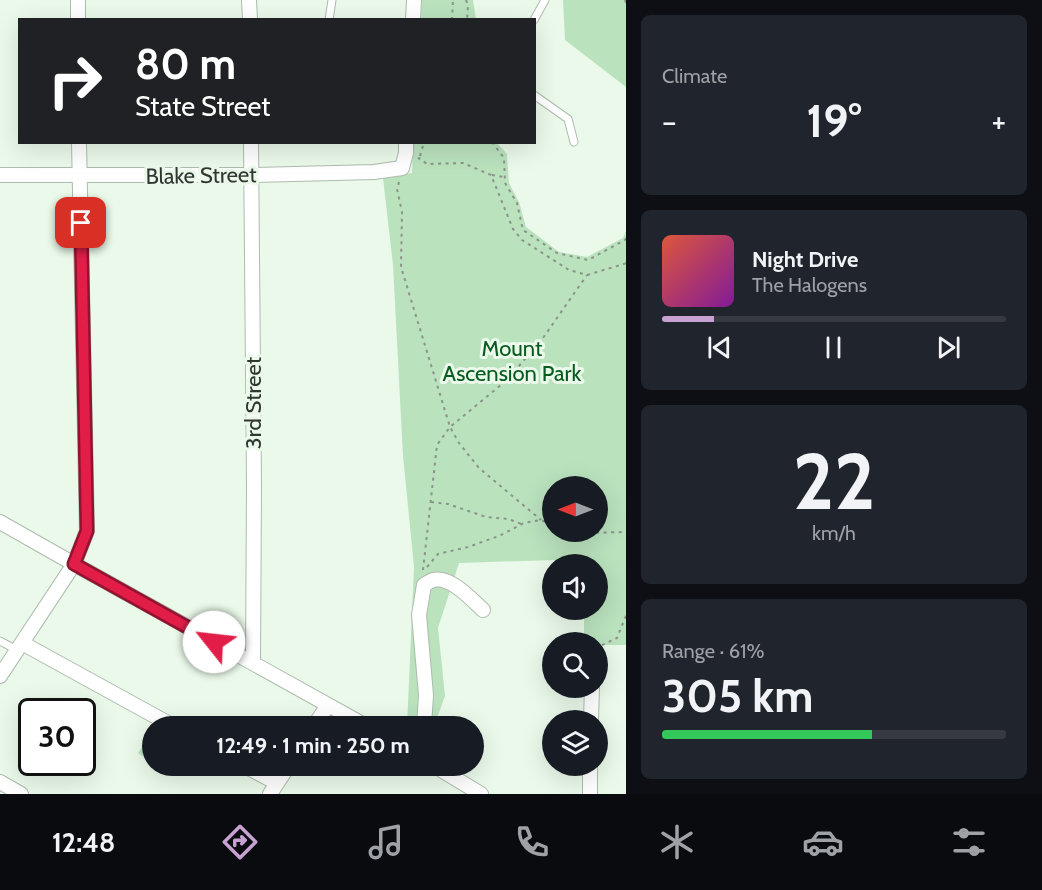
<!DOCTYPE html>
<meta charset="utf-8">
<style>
body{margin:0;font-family:Cabin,sans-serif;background:#20242c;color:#f1f3f6;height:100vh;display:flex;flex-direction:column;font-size:22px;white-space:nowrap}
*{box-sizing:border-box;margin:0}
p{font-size:20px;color:#9ea1a6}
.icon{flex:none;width:33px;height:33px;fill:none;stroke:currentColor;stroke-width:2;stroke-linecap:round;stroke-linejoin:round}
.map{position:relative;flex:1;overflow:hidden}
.details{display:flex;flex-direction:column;gap:15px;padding:15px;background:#0d0f14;width:416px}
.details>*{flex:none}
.hud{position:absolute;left:18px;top:18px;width:518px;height:126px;border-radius:0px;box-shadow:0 6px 24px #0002;background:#202124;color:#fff;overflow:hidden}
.needle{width:39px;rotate:270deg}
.controls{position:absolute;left:542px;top:476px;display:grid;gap:12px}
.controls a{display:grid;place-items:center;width:66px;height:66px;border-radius:50%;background:#171b24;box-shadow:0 6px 24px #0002;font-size:30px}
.speed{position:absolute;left:18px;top:698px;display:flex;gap:12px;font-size:30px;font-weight:700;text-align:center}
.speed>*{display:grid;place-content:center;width:78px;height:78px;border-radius:50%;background:#171b24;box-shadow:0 6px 24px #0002;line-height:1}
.speed .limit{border:3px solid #111;border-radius:9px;background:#fff;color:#111}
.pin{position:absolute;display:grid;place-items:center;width:51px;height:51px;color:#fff;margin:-26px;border-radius:12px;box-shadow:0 3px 9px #0006}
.me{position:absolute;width:66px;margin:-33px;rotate:299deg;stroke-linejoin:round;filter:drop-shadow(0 0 4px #0008)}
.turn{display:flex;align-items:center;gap:21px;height:126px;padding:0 18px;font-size:27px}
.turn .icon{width:78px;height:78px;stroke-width:2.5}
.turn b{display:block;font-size:42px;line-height:51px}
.big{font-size:45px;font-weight:700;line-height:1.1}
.details .card{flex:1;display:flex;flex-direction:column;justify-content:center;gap:9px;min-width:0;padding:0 21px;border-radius:9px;background:#20242c}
.details .dial{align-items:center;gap:0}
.dial b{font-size:78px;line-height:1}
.song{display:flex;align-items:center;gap:18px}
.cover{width:72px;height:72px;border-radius:9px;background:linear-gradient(135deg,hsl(10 70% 55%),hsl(290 70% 35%))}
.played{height:6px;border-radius:3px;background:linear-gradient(90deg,#c8a1d3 15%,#363941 15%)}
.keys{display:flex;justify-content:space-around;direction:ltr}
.heat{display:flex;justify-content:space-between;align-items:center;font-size:33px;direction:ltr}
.charge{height:9px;border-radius:4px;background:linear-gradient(90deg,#34c759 61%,#363941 0)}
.trip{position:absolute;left:142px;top:716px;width:342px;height:60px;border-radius:30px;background:#171b24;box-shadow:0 6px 24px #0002;font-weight:700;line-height:60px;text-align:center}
.menu{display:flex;height:96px;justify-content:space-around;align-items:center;background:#090b0e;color:#9ea1a6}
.menu .icon{width:42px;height:42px}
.menu .selected{color:#c8a1d3}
.menu b{font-size:27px;color:#f1f3f6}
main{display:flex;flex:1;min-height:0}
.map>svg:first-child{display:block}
</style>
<main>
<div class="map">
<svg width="627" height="794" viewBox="0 0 627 794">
<rect width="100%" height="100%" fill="#eaf9ea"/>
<!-- green -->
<path fill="#bae2bd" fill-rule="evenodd" d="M422,0H473L476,19H421Z
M563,0H626V87L565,40Z
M413,143H497L507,154L509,183L519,202L526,227L559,252L587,257L623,238L626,231V645H597V642H584V609H597V564H584V559L459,563L438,628L445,696L434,726H407L414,567L403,456L393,265L383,178L412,173ZM552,486H597V531H552Z
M150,735L153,737V759L151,762L138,753Z"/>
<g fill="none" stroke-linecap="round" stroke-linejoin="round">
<defs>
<path id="lane" d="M329,20L332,0
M534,20L545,0
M534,95L568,119L574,142
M0,641L17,650"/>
<path id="street" d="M78,0V20
M249,0L250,20
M413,20L414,0
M251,142L254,485L253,663
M0,175H252L374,172L402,168L406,153V142
M0,522L74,564L366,726
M22,643L173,726
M0,676L74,564L87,531L79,142
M591,720L592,687
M314,726L328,705
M424,726L426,695L419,615L424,585C425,584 431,581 433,580C451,576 471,599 483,610
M243,765L277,783
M433,765L481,794
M0,782L21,794
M270,794L289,765
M590,794V765"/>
</defs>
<!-- lane casing -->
<use href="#lane" stroke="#adbcae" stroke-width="9"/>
<!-- street casing -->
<use href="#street" stroke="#adbcae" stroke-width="16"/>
<!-- path -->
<path stroke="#8a948a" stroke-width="2" stroke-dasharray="3 4.5" stroke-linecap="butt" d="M466,0L468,5L467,20
M625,0L627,6
M452,20L453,0
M492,142L504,158L505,183L517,203L523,230L557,253L588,260L625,240L627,236
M420,156L424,142
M418,159L419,158L427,164L463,163L491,175L513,229L522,240L569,270L587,275L627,263
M492,175L504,177
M399,182L397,189L402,212L401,267L450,427L459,443L479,468L541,520
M431,502L448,504L486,517L508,519L522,524
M574,531L580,533L627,532
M427,567L438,554L468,547L499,536L524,523L541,520L552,524
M423,570L437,445L450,427L507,380L543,338L587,275
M597,650L598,647L617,638L627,613"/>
<!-- lane -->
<use href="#lane" stroke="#fff" stroke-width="7"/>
<!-- street -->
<use href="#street" stroke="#fff" stroke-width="14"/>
</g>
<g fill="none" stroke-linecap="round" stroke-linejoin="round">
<defs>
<path id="route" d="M81,223L87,531L74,564L214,642"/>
</defs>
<!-- route casing -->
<use href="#route" stroke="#92132f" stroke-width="15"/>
<!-- route -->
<use href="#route" stroke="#e11d48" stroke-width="10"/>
</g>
<g text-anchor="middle" stroke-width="6" stroke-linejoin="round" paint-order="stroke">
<!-- street labels -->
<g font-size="22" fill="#303630" stroke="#eaf9ea">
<text transform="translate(201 175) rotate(-1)" y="8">Blake Street</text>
<text transform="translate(253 403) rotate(-90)" y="8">3rd Street</text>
</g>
<!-- park labels -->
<g font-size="22" fill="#085b1f" stroke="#eaf9ea">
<text x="512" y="356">Mount<tspan x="512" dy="25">Ascension Park</tspan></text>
</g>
</g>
</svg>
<div class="controls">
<a><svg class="needle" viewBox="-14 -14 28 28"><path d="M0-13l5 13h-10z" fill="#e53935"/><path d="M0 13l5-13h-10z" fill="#9ea1a6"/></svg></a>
<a><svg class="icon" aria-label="sound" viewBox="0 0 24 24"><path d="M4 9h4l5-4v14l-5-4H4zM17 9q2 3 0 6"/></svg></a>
<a><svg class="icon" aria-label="search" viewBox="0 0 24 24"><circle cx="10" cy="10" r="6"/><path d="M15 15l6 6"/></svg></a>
<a><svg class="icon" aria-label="layers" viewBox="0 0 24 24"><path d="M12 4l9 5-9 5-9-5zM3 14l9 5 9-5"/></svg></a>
</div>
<div class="speed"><div class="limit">30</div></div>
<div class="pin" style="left:81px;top:223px;background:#d93025"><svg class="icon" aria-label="arrive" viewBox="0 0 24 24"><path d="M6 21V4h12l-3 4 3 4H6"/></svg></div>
<svg class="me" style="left:214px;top:642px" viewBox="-20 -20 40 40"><circle r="19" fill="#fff"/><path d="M0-13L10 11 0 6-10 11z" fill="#e11d48"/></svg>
<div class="trip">12:49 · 1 min · 250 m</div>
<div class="hud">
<div class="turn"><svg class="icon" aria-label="right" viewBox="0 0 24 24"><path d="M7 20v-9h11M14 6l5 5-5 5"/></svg><div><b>80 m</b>State Street</div></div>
</div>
</div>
<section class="details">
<div class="card"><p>Climate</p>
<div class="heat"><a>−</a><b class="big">19°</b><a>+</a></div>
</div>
<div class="card">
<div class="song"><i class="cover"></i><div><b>Night Drive</b><p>The Halogens</p></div></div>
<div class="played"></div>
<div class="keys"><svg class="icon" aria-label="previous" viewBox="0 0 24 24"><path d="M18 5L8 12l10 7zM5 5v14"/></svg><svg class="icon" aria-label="pause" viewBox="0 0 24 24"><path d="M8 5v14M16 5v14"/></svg><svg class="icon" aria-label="next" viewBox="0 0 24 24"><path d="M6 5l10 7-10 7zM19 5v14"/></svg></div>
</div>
<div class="card dial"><b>22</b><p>km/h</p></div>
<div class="card"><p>Range · 61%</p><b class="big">305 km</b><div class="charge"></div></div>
</section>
</main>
<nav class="menu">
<b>12:48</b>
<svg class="icon selected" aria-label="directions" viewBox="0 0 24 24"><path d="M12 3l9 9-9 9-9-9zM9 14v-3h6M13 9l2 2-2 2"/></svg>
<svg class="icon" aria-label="music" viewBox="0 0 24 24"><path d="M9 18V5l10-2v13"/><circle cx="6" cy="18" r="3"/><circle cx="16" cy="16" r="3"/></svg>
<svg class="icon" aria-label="phone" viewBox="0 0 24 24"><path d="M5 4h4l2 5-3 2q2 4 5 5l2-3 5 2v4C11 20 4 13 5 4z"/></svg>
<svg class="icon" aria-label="climate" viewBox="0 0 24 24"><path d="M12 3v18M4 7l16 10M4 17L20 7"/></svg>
<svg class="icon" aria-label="car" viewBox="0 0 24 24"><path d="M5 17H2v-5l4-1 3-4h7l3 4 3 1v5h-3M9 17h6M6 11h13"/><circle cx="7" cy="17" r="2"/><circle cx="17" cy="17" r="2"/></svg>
<svg class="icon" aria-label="filters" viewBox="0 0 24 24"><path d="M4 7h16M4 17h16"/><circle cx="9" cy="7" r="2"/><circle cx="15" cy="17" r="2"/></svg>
</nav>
